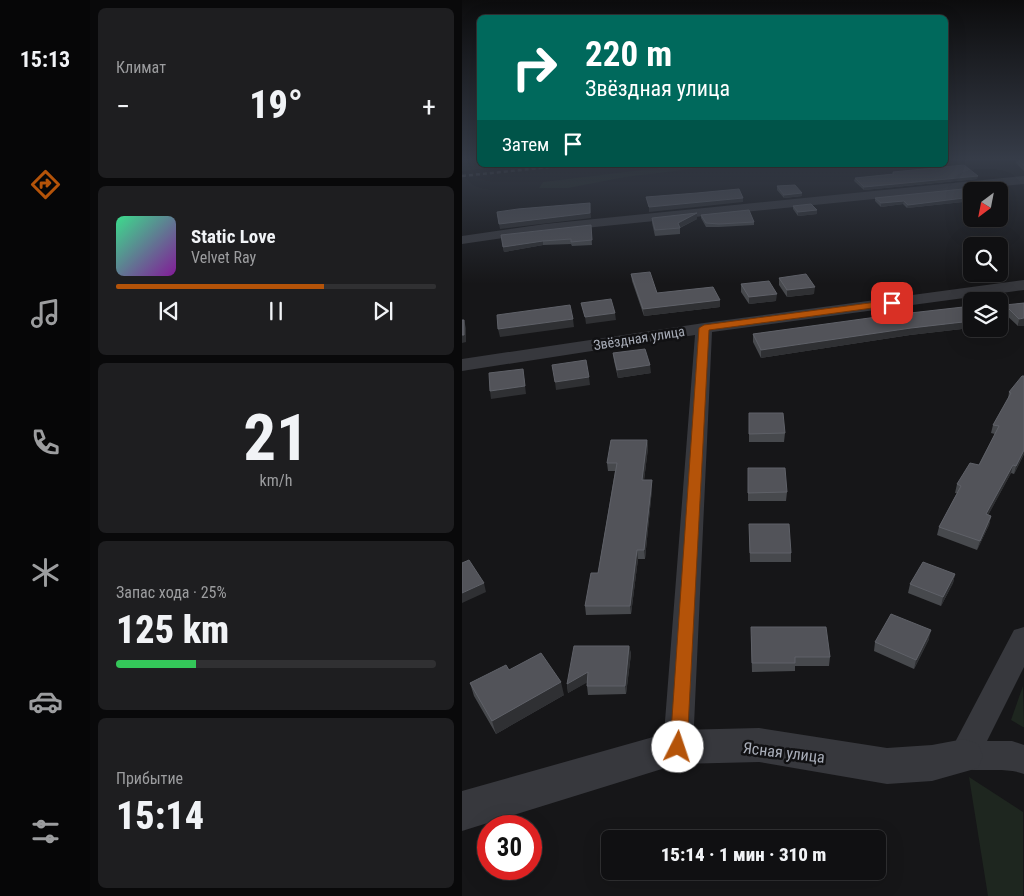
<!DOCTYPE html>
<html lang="ru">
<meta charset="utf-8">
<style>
body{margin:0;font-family:"Roboto Condensed",sans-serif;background:#1e1e20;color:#f1f3f6;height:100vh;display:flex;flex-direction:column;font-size:19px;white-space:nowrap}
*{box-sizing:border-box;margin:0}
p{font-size:16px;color:#9c9d9f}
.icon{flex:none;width:28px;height:28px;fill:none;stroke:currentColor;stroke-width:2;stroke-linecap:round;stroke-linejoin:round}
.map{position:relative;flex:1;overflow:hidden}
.side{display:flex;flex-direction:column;gap:8px;padding:8px;background:#09090a;width:372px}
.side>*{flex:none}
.banner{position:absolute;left:15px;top:15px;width:471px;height:152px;border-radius:8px;box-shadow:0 5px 20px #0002,0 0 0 1px #303032;background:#00695c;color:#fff;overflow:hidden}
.needle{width:32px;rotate:212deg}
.fabs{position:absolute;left:501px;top:182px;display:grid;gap:10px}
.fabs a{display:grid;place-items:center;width:45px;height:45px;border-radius:8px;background:#101012;box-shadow:0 5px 20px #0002,0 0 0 1px #303032;font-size:25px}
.speed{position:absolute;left:15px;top:815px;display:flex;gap:10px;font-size:25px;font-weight:700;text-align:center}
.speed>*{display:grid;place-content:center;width:65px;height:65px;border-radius:50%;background:#101012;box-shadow:0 5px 20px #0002,0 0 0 1px #303032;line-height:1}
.speed .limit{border:8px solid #d22;background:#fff;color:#111}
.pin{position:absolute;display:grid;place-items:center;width:42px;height:42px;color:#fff;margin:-21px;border-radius:10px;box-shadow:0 2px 8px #0006}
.me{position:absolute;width:55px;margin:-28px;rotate:4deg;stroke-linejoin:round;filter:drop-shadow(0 0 4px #0008)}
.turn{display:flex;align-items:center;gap:18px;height:105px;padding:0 25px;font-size:22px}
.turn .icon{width:65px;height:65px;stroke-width:2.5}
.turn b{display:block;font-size:35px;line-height:42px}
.then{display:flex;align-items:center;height:48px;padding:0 25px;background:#0003;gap:10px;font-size:19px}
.big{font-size:38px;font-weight:800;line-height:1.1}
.side .tile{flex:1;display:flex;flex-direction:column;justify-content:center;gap:8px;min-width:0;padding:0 18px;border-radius:8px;background:#1e1e20}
.side .dial{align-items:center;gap:0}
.dial b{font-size:65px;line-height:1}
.song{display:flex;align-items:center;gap:15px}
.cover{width:60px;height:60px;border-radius:8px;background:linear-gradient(135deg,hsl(150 70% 55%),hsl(290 70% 35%))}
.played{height:5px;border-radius:2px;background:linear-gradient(90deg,#b45309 65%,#303032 65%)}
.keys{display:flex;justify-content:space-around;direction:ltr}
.heat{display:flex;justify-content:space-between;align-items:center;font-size:28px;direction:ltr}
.charge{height:8px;border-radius:4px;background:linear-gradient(90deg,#34c759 25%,#303032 0)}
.trip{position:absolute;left:139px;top:830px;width:285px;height:50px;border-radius:8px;background:#101012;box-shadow:0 5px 20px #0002,0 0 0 1px #303032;font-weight:800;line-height:50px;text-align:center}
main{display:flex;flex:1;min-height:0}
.dock{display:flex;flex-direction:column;width:90px;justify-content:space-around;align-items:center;background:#060607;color:#9c9d9f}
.dock .icon{width:35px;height:35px}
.dock .current{color:#b45309}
.dock b{font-size:22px;color:#f1f3f6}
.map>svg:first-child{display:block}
</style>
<main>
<nav class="dock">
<b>15:13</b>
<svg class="icon current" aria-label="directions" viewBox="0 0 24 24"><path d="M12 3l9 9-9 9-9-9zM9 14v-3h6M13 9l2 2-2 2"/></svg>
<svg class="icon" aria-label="music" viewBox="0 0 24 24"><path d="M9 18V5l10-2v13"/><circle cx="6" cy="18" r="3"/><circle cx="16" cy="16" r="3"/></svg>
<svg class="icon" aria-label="phone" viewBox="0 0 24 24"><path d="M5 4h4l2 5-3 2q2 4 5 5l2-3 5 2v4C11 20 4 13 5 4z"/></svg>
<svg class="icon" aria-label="climate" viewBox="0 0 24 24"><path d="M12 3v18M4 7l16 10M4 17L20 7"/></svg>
<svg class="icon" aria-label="car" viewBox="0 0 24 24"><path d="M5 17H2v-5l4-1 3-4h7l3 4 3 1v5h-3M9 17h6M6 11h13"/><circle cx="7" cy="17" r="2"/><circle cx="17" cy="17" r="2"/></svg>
<svg class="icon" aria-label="filters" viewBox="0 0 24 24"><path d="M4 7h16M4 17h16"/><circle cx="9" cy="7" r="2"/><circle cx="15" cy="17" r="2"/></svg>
</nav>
<section class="side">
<div class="tile"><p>Климат</p>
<div class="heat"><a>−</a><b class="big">19°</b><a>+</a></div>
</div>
<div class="tile">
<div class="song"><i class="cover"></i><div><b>Static Love</b><p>Velvet Ray</p></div></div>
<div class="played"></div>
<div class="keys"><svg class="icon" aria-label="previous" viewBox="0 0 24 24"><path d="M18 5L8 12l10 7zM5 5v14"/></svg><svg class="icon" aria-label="pause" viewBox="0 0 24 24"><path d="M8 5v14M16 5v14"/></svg><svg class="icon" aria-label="next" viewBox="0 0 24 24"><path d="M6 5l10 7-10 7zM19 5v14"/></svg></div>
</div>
<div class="tile dial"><b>21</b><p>km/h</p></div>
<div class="tile"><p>Запас хода · 25%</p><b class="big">125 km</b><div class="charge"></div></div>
<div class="tile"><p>Прибытие</p><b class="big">15:14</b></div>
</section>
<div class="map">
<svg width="562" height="896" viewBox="0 0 562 896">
<rect width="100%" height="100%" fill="#161618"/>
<!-- green -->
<path fill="#1e261f" d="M0,159H17L18,165H56L0,171Z
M222,165H263L163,177L106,188H77L81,182Z
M561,686L562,727H561L549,720Z
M507,777L561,812V896H526Z"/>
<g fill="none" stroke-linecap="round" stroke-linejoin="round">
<!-- minor -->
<path fill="#37383d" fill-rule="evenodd" d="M562,176V184L83,232L0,244V236L83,224Z
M562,280V290L250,332L231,747L227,757L216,761L205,757L201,747L233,335L0,371V359L242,323Z
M562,627V667L525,741H550L562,745V774C538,765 514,775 491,766L486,756L491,746L552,630Z"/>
<!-- tertiary -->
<path fill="#37383d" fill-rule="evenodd" d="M297,728L425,748L470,745L502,739L516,744L521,756L516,768L470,781L425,784L297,762L216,764L0,831V791L216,730Z"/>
<!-- rail -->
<path stroke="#4a4c52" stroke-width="2.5" stroke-dasharray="4 3" stroke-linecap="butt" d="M0,176L108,165"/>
</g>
<!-- wall -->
<path fill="#47494d" d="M555,159H562V171L554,163Z
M431,172L515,179L402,190L392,181L393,178L430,174Z
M315,186L340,196L322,198L315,190Z
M510,191V201L445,208L441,204L419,207L413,201V198Z
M331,206L355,210V214L336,216L331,209Z
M235,213V219L218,228V234L193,236L190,223V218Z
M239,215L292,222V225L257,227H244L239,218Z
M129,229L130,245L110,246L109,244L81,245L42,252L39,235Z
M169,274L195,293L258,300V307L182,316L170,281Z
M317,278L352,294L325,297L317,285Z
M279,284L314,301L287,304L279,292Z
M562,303L556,326L541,312L543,305Z
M510,306L501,331L500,329L448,335L299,358L291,342V334Z
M151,353L189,373L156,378L152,361Z
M562,376V454L552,474L549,473L526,515L529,516L527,525L515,550L475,535L477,527L495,493H493L495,484L517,465L533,434L529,433L531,425L546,399L547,392Z
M287,413L323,433L322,442H287Z
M185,440L186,448L182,480H190V489L183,559H176L169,614L124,615L123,606L136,573L153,471H146L145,463Z
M286,468L325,492L324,501H286Z
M287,524L329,553V562H288Z
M493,574L491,583L479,606L446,593L448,584Z
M289,636L368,657L367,666H333V671L290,672Z
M467,639L452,669L412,651L413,642Z
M167,646L169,654L164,694L126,695L125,686V682L106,693L105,684Z
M47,670L102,695L34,734L12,696L8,683Z"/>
<!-- shaded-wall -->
<path fill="#2f3033" d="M516,176L515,179L402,190V187Z
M340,193V196L322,198V195Z
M510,197V201L445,208L446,205Z
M281,198V202L187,212V207Z
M442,201L441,204L419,207V203Z
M128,203L129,218L38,229L37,224Z
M355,210V214L336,216V212Z
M235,213V219L217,228L216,223Z
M81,241V245L42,252L41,247Z
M353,287L352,294L325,297V290Z
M315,294L314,301L287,304V297Z
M258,300V307L182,316L181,309Z
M153,313L154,320L124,324L123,317Z
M562,318V326H556L557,319Z
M111,319L112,327L38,337L36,329Z
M2,320L4,328V342L0,343V335Z
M501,322L500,329L448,335L299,358V350L449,328Z
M510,322V329H515L501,331L502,323Z
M188,365L189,373L156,378L155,370Z
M61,369L64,394L29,399L28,391Z
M127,377L128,385L94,390L93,382Z
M185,440L186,448L181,489L180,480Z
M562,450V454L552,474L554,466Z
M551,465L549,473L522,523L524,514Z
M190,480V489L183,559L182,550Z
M529,516L527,525L515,550L518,541Z
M175,550L176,559L169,614L168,606Z
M493,574L491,583L479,606L481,597Z
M22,583L24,592L0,603V593Z
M469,630L467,639L452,669L454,660Z
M167,646L169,654L164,694L163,686Z
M126,672L128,681L106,693L105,684Z
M99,682L102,695L34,734L30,721Z"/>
<!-- building -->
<path fill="#525359" stroke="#5f6168" d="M555,159H562V166Z
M502,165L516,176L402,187L393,178L432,174L431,172Z
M333,185L340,193L322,195L315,186Z
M530,186L537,191H510V197L446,205L442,201L419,203L413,198Z
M277,189L281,198L187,207L184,197L235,193Z
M128,203V213L37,224L35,212L56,209Z
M349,204L355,210L336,212L331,206Z
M287,210L292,222L257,224L244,223L239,215Z
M235,213L216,223L218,228L193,230L190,218Z
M129,225L130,240L109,242V239L81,241L41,247L39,235Z
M188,272L195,293L251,287L258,300L181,309L169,274Z
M344,274L353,287L325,290L317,278Z
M307,281L315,294L287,297L279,284Z
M149,299L153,313L123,317L119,303Z
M562,303V318L557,319L543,305Z
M108,305L111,319L36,329L35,315Z
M510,306V322L502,323L501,322L449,328L299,350L291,334L422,316Z
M0,320H2V335H0Z
M183,349L188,365L155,370L151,353Z
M124,360L127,377L93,382L90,365Z
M61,369L63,386L28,391L27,373Z
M560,376H562V450L554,466L551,465L524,514L529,516L518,541L477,527L499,486L495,484L508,463L517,465L537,426L531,425L549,393L547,392Z
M287,413H321L323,433L287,434Z
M149,440H185L180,480H190L182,550H175L168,606H123L129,573H136L155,463H145Z
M286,468H323L325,492L286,493Z
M287,524H327L329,553H288Z
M7,560L22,583L0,593V563Z
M461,562L493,574L481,597L448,584Z
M429,614L469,630L454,660L413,642Z
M289,627H364L368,657H333V663H290Z
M112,646H167L163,686H125L126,672L105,684Z
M79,653L99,682L30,721L8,683L44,665L47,670Z"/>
<!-- sky -->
<linearGradient id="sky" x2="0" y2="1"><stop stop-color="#0c0c0d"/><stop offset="0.56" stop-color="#363c48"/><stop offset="1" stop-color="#363c48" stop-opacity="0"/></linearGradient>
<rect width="562" height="284" fill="url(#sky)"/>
<!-- route -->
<path fill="#b45309" stroke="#753606" d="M430,300L434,303L433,305L247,330L225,747L222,752L216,755L211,752L208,747L237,328L242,325Z"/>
<g text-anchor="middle" stroke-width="5" stroke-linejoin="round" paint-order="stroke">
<!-- street labels -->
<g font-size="14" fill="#a8adb8" stroke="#111113">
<text transform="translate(177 338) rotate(-9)" y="5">Звёздная улица</text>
</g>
<!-- near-street labels -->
<g font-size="16" fill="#a8adb8" stroke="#111113">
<text transform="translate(322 752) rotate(7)" y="6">Ясная улица</text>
</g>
</g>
</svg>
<div class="fabs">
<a><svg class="needle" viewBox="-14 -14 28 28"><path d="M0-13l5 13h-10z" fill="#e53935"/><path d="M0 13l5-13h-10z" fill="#9c9d9f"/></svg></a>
<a><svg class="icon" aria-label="search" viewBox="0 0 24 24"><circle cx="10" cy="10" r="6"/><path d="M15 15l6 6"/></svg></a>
<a><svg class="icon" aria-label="layers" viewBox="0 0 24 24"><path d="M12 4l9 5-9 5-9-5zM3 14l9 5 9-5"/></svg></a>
</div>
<div class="speed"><div class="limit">30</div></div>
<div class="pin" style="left:430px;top:303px;background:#d93025"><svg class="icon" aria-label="arrive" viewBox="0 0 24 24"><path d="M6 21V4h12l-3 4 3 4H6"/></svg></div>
<svg class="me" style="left:216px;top:747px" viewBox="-20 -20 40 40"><circle r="19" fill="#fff"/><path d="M0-13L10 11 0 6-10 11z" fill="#b45309"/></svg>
<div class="trip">15:14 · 1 мин · 310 m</div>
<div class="banner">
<div class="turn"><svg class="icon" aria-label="right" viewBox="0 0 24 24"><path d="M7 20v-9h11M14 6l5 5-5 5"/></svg><div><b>220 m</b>Звёздная улица</div></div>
<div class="then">Затем<svg class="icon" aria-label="arrive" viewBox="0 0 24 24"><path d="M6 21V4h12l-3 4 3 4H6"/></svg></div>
</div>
</div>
</main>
